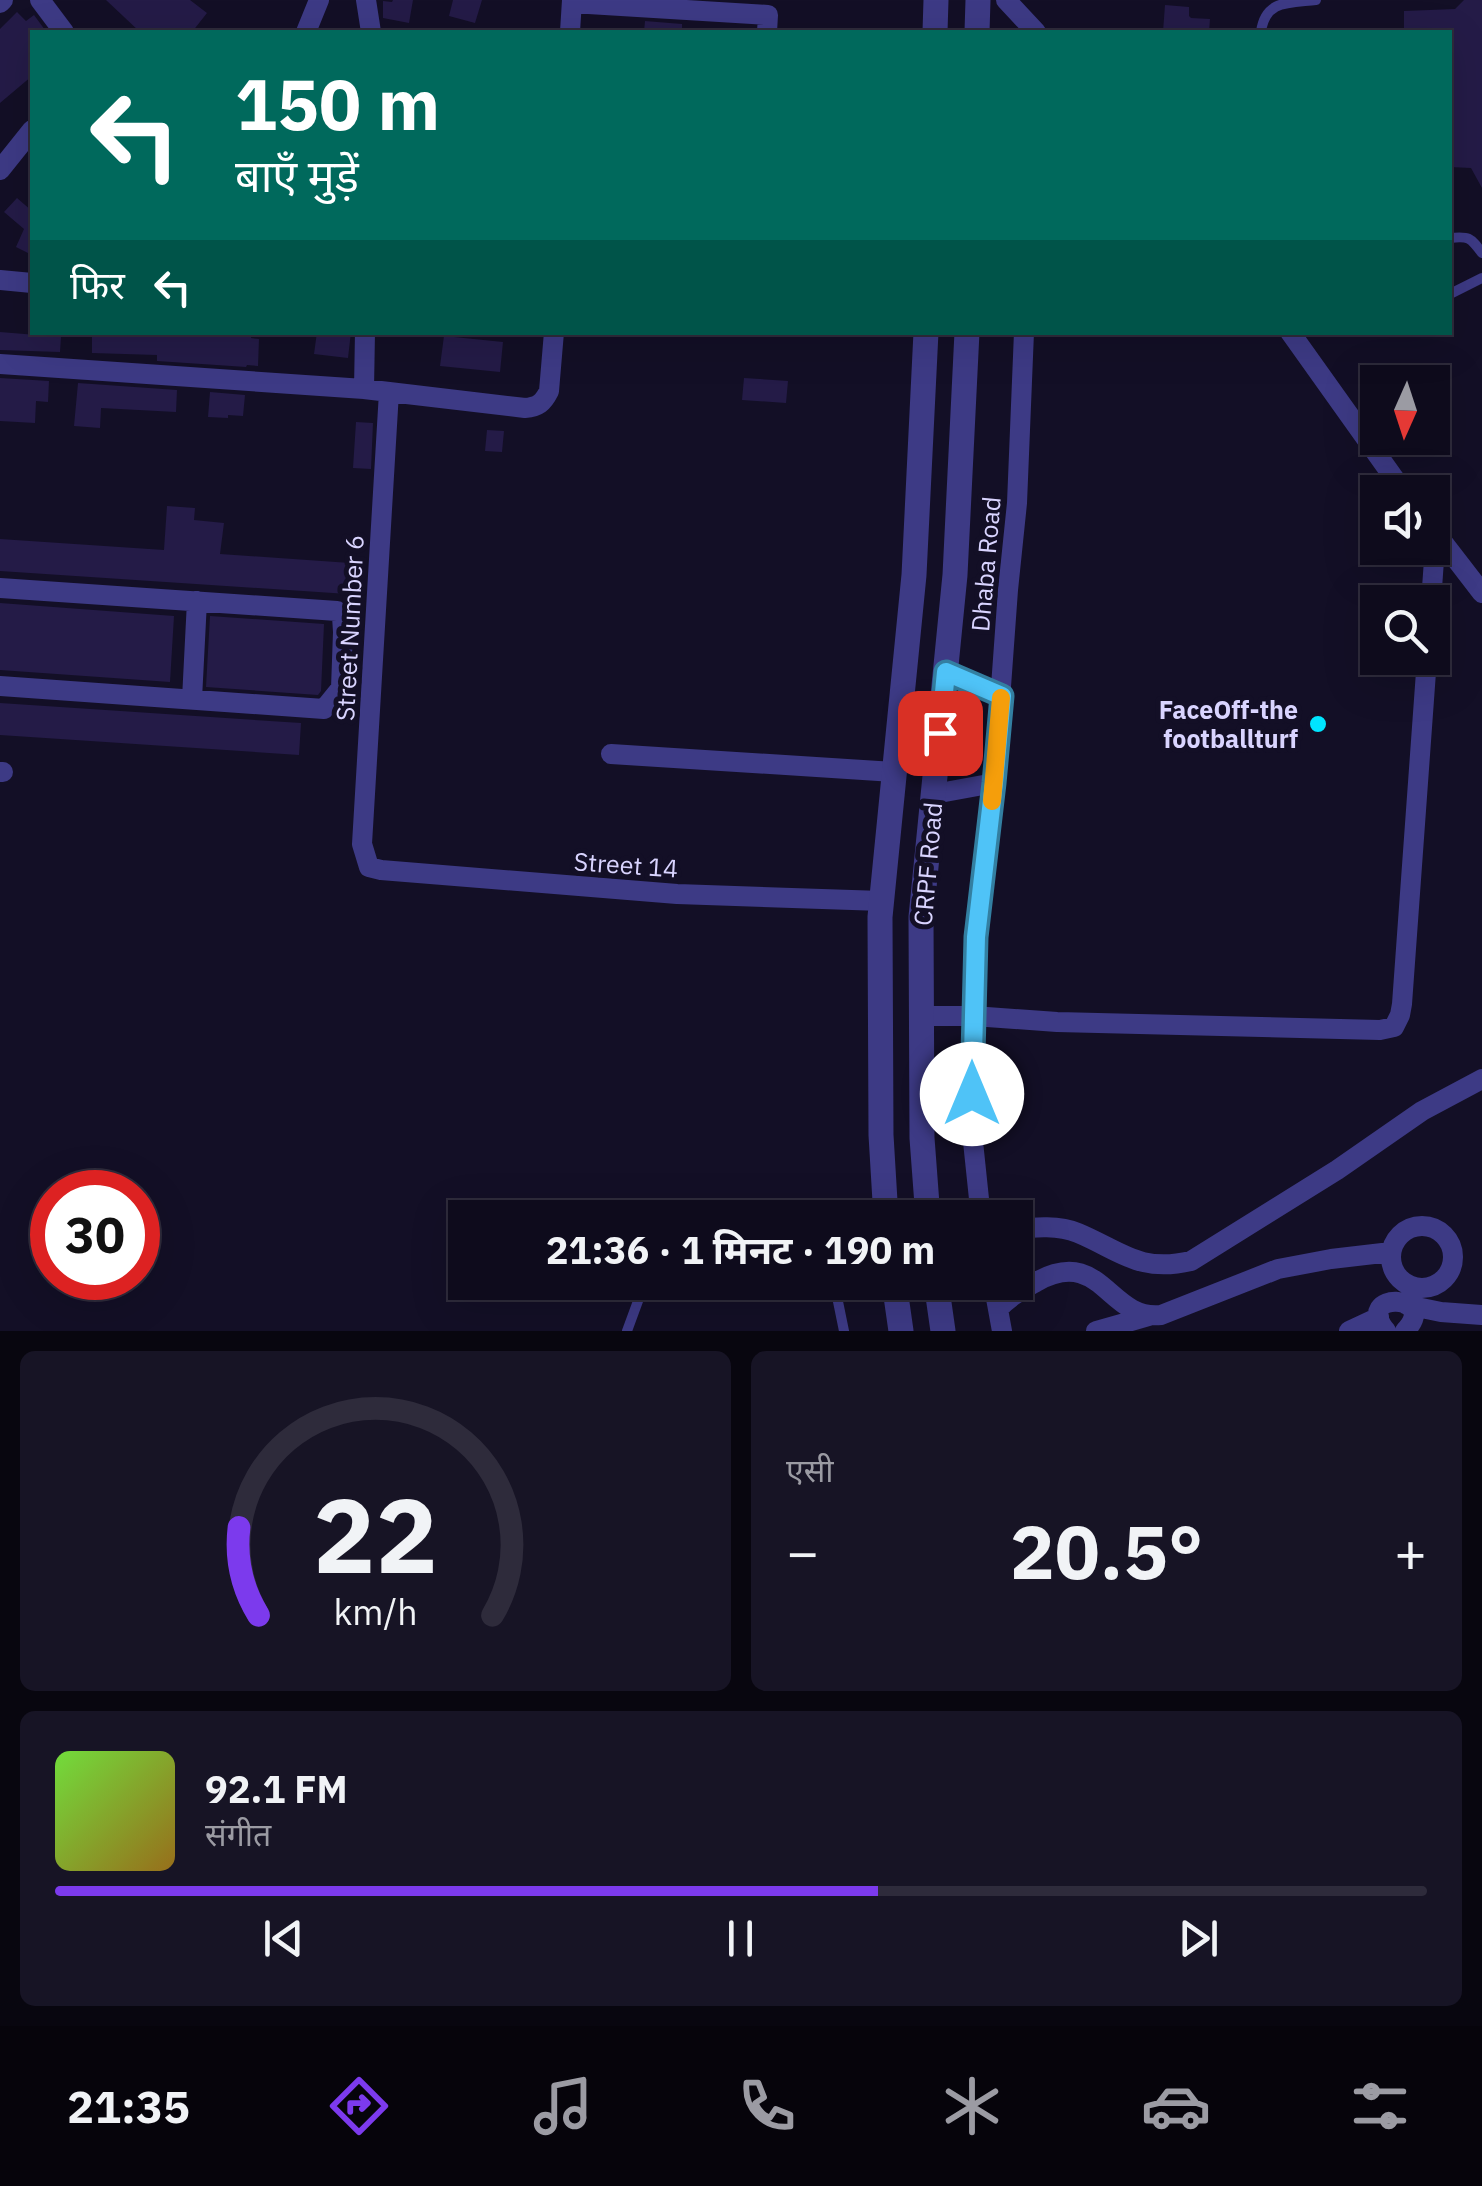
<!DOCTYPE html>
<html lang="hi">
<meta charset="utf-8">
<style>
body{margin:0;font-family:"IBM Plex Sans","Noto Sans Devanagari",sans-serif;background:#171425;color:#f1f3f6;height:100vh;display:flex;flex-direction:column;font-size:38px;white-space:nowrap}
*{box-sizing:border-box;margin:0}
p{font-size:32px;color:#9b9ba3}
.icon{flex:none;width:55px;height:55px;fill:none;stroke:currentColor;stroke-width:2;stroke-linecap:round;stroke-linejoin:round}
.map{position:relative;height:1331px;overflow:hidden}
.drawer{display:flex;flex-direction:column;gap:20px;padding:20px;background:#08060f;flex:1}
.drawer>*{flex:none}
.top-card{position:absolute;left:30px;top:30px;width:1422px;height:305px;border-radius:0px;box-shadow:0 10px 40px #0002,0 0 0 2px #2e2b3b;background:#00695c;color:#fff;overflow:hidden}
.needle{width:65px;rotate:183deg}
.buttons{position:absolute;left:1360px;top:365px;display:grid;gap:20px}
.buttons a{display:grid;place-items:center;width:90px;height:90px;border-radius:0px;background:#0e0b1c;box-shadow:0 10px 40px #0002,0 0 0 2px #2e2b3b;font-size:50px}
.speed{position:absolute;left:30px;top:1170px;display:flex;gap:20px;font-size:50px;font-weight:700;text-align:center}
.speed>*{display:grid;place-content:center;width:130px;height:130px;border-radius:50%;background:#0e0b1c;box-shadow:0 10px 40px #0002,0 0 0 2px #2e2b3b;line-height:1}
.speed .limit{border:15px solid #d22;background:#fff;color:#111}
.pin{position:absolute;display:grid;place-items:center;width:85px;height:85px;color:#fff;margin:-42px;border-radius:20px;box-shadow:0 5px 15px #0006}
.me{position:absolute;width:110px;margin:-55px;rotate:0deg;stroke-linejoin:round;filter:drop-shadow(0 0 8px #0008)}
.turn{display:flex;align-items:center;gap:35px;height:210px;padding:0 40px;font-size:45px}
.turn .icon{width:130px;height:130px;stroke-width:2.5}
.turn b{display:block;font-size:70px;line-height:85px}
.then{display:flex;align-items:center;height:95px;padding:0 40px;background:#0003;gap:20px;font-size:38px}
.big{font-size:75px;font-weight:700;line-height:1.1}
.drawer .widget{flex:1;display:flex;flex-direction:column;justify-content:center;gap:15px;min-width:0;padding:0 35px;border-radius:15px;background:#171425}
.drawer .dial{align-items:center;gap:0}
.dial svg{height:260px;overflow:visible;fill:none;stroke:#2e2b3b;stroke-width:7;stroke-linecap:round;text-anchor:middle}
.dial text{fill:#f1f3f6;stroke:none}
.song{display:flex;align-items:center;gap:30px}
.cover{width:120px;height:120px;border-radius:15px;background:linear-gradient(135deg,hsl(100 70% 55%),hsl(40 70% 35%))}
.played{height:10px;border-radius:5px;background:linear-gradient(90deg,#7c3aed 60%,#2e2b3b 60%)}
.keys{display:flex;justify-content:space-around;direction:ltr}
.heat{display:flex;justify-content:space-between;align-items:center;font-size:55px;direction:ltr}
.drawer .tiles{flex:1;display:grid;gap:20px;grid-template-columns:1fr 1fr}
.widget:last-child{grid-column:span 2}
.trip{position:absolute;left:448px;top:1200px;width:585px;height:100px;border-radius:0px;background:#0e0b1c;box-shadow:0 10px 40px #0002,0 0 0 2px #2e2b3b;font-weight:700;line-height:100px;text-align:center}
.tabs{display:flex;height:160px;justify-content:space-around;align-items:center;background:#06040b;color:#9b9ba3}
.tabs .icon{width:70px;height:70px}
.tabs .on{color:#7c3aed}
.tabs b{font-size:45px;color:#f1f3f6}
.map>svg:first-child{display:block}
</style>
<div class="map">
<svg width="1482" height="1331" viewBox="0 0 1482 1331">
<rect width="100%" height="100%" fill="#130f26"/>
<!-- building -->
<path fill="#241b47" d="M106,0H190L207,13L192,32H140Z
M393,0H413L409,23L383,18V1L392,2Z
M453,0H482L475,23L449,16Z
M1464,0H1482V188L1471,168L1450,167V32H1404V11L1455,9Z
M1165,5L1189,7V16L1191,18L1210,19L1209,32H1163Z
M17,12L26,21L34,15L45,30L43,32H32V76L0,103V29Z
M645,21L682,24V32H644Z
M17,198L32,211V255L16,247L24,229L4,212Z
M0,332L61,337L60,352L0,350Z
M92,332H252L251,338L259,339L258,366L247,365L246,367L157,361V355L92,353Z
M317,332H351L348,358L314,354Z
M444,336L503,342L500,372L440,366Z
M0,378L49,381L48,402L36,401L35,423L0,421Z
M744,378L788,381L786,403L742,400Z
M78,383L177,390L176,412L101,408L100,428L74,426Z
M210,392L245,395L243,416L228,415V418L208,417Z
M356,422L373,423L371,469L353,468Z
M487,430L504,431L502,452L485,451Z
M167,506L195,508L194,520L224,523L220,554L350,563L348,594L0,571V539L164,550Z
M0,603L174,616L170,682L0,670Z
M210,616L324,624L321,691L318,695L206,687Z
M0,703L301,723L299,755L0,735Z"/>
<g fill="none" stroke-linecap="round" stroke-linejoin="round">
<!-- service -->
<path stroke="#3d3a85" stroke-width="10" d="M1261,32C1265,0 1288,3 1316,0
M1450,238C1469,236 1470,237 1482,253
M1450,294L1482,278
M834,1282L844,1331
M627,1331L645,1282"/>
<!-- minor -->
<path stroke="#3d3a85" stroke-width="20" d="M40,0L64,32
M366,0L371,32
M1006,0L1036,32
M0,3L3,0
M572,3L768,15L767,32
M306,32L319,0
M570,32L572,0
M0,170L32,130
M0,280L32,283
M1290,332L1404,492
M0,364L364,389L525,408C538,407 543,403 549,391L554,332
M364,389L365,332
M389,392L362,844L369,867L381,870L677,894L882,901
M1432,528L1482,593
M0,588L337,611L342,616L343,632L341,688L324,709L0,686
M1431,602L1436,532
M946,672L1001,696
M192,699L197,601
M611,754L894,772
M0,772H3
M934,794L994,783
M922,1016H973L1057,1022L1380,1030L1394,1027L1400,1015L1402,1004L1427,658
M981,1218L972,1132L973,981L975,937L994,783L1008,590L1017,503L1024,332
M1391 1257a31 31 0 1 1 62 0a31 31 0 1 1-62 0Z
M1015,1229C1035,1227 1059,1225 1078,1233C1121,1251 1139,1273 1191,1261L1337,1170L1422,1111L1482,1079
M993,1282L1002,1331
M1407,1305L1441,1312L1482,1315
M998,1309C1009,1297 1022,1290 1036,1282C1102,1245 1108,1321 1161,1315L1278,1269L1331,1259L1391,1252
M1096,1331L1149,1316
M1349,1331L1379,1317
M1386,1331C1352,1290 1441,1294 1405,1331"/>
<!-- tertiary -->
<path stroke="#3d3a85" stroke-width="25" d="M935,32L936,0
M977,32L978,0
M886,1218L881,1135L880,917L914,575L926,332
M928,1218L922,1138L921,917L955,575L967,332
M894,1282L901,1331
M936,1282L943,1331"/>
</g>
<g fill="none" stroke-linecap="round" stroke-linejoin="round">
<defs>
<path id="route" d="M940,733L946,672L1002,696L994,783L976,937L972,1094"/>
</defs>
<!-- route casing -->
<use href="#route" stroke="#337fa1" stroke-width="25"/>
<!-- route -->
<use href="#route" stroke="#4fc3f7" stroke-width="18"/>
<!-- slow -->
<path stroke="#f59e0b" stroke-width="18" d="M992,801L1001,698"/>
</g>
<!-- markers -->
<circle fill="#00e5ff" stroke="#130f26" stroke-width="4" cx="1318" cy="724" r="10"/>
<g text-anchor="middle" stroke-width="10" stroke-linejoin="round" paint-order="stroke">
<!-- street labels -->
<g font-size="25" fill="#d9d4ff" stroke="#130f26">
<text transform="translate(986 564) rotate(-85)" y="9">Dhaba Road</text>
<text transform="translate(350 628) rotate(-87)" y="9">Street Number 6</text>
<text transform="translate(928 864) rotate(-85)" y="9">CRPF Road</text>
<text transform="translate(626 865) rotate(4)" y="9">Street 14</text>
</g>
<!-- poi labels -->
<g font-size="25" font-weight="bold" fill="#d9d4ff" stroke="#130f26" text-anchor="end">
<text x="1298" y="719">FaceOff-the<tspan x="1298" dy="29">footballturf</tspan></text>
</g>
</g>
</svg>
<div class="buttons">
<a><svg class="needle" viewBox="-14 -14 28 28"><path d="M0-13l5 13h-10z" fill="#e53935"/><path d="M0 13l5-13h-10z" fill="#9b9ba3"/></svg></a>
<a><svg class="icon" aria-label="sound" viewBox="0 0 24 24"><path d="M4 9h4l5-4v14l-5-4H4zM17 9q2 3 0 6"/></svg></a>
<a><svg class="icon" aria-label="search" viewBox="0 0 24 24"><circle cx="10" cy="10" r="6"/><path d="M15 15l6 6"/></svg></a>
</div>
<div class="speed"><div class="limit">30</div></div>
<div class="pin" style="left:940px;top:733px;background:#d93025"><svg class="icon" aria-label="arrive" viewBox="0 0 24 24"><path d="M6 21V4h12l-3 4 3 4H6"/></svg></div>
<svg class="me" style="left:972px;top:1094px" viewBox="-20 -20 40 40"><circle r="19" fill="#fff"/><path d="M0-13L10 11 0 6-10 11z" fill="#4fc3f7"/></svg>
<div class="trip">21:36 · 1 मिनट · 190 m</div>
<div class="top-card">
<div class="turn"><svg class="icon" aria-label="left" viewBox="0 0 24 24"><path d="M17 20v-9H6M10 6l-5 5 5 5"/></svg><div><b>150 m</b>बाएँ मुड़ें</div></div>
<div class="then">फिर<svg class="icon" aria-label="left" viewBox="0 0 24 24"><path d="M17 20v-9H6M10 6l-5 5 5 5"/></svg></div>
</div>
</div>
<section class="drawer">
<div class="tiles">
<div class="widget dial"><svg viewBox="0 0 100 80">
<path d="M14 69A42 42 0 1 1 86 69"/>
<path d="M14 69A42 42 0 0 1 8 42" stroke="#7c3aed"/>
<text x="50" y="56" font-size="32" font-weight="700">22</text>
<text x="50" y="72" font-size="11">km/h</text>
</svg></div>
<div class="widget"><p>एसी</p>
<div class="heat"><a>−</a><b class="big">20.5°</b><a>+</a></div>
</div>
<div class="widget">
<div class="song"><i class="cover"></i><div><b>92.1 FM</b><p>संगीत</p></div></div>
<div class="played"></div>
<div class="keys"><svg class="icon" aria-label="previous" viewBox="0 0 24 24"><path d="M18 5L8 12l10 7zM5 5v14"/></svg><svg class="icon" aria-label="pause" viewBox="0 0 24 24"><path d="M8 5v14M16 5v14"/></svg><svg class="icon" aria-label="next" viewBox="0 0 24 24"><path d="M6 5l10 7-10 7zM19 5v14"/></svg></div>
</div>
</div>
</section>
<nav class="tabs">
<b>21:35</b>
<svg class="icon on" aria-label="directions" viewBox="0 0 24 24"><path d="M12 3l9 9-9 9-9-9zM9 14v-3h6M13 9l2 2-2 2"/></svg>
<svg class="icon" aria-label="music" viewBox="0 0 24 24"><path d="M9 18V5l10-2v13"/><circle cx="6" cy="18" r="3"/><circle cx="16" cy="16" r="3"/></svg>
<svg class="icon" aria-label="phone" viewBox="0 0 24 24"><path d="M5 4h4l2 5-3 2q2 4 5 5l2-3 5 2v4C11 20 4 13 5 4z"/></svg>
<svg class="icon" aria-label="climate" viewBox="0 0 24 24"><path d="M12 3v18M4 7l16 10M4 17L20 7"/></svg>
<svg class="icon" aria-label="car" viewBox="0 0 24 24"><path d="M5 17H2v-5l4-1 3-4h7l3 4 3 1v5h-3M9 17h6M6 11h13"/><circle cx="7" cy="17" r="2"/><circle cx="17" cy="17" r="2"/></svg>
<svg class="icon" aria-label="filters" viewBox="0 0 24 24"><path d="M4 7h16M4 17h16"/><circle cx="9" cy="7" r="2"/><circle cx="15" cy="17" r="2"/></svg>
</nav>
